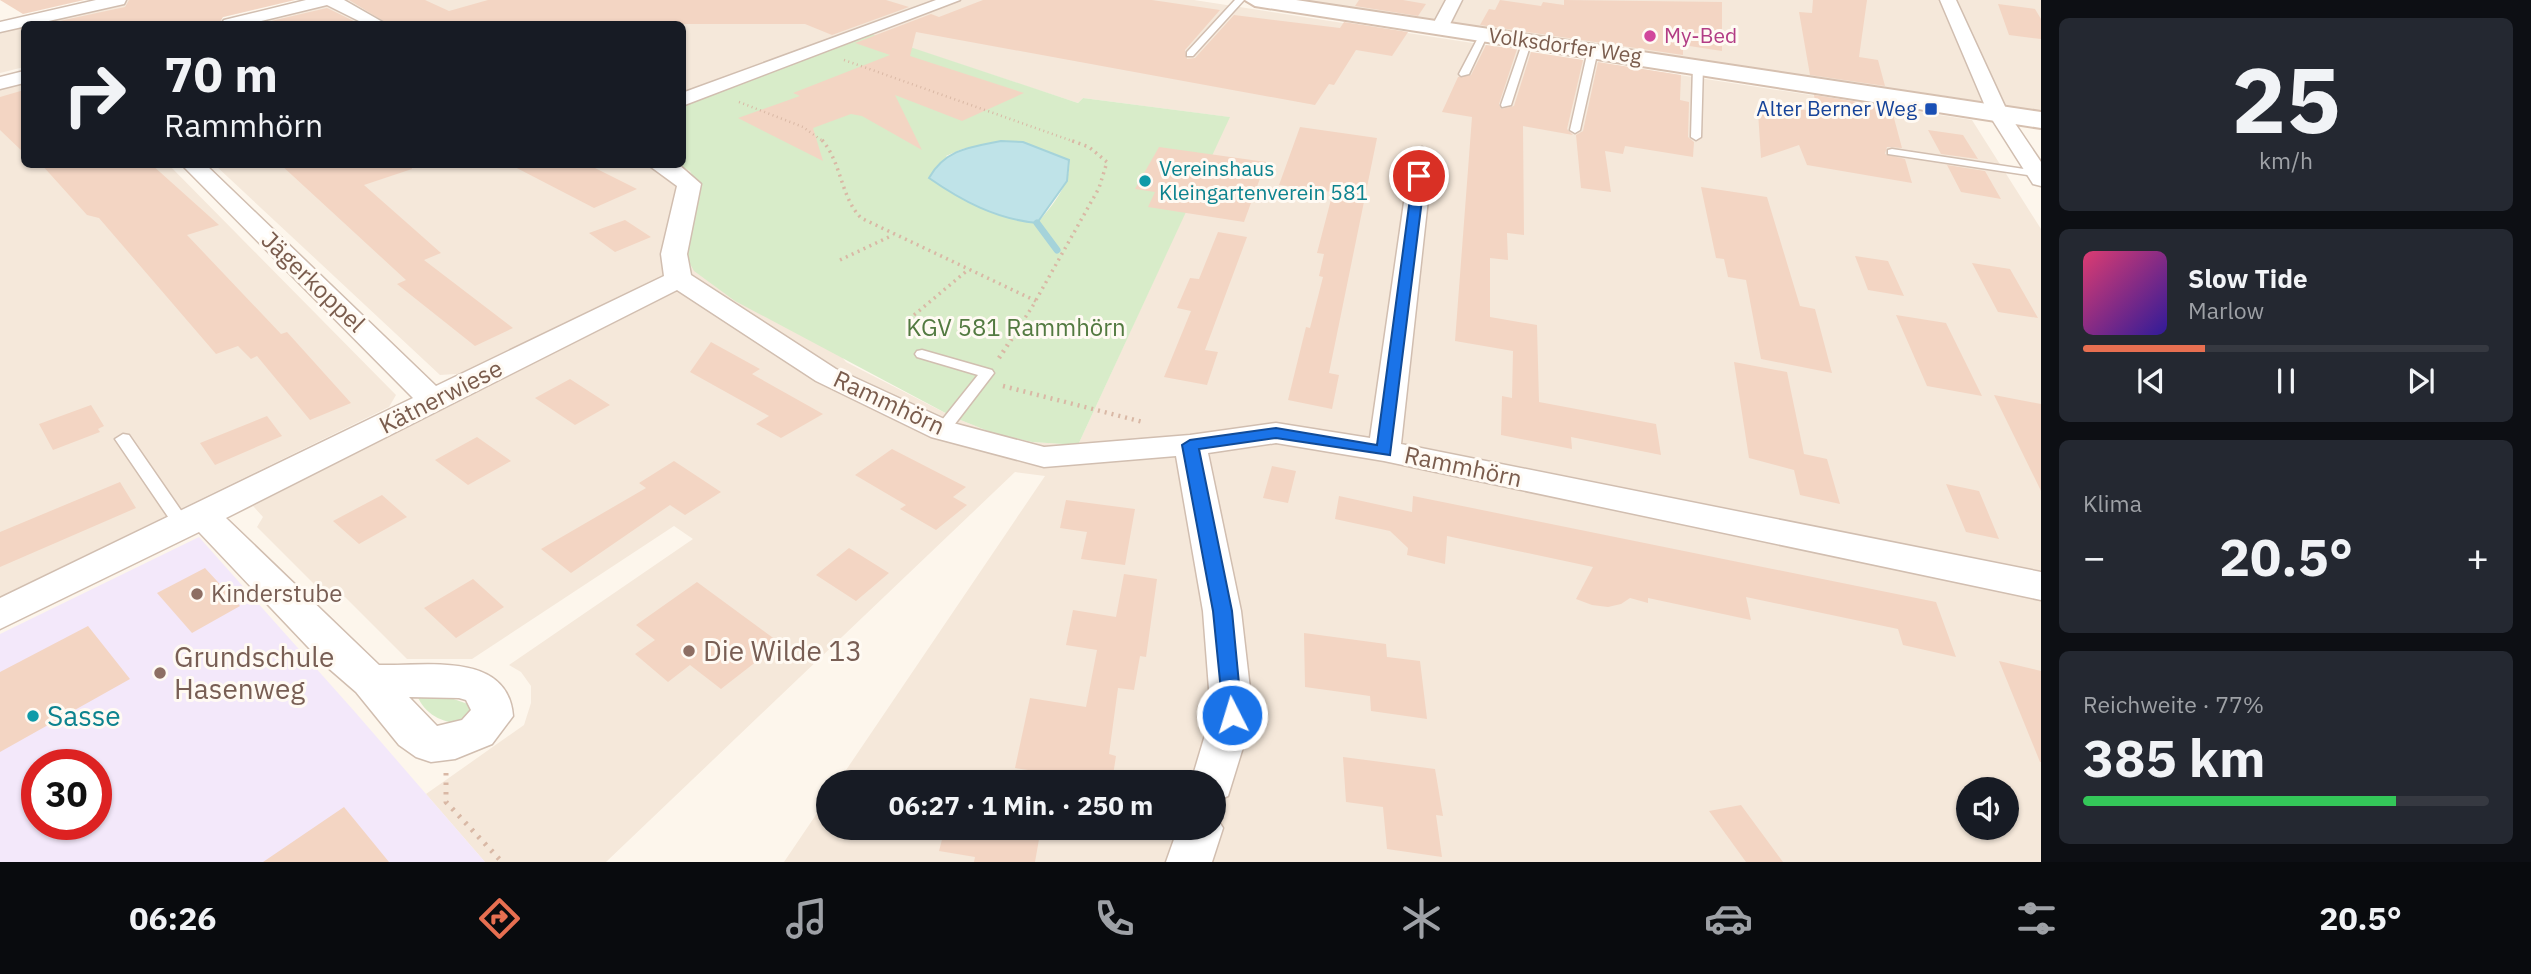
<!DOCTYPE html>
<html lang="de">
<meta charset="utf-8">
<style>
body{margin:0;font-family:"IBM Plex Sans",sans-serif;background:#242831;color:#f1f3f6;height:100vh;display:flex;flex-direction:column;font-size:26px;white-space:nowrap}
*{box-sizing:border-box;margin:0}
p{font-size:23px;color:#9ea1a6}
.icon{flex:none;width:38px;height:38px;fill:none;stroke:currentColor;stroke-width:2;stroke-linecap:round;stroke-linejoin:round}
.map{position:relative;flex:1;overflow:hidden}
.details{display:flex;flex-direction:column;gap:18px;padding:18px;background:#0d0f14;width:490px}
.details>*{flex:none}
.guide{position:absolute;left:21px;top:21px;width:665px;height:147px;border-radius:10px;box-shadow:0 2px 5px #0004;background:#171b24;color:#f1f3f6;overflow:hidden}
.buttons{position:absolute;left:1956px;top:777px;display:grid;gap:14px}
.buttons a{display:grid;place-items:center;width:63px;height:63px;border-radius:50%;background:#171b24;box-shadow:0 2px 5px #0004;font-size:35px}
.speed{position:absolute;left:21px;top:749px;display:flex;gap:14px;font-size:35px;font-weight:700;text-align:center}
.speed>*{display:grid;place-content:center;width:91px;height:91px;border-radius:50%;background:#171b24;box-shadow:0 2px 5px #0004;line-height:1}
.speed .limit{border:10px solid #d22;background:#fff;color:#111}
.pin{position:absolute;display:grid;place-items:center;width:60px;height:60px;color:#fff;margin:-30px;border:4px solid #fff;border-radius:50%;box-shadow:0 2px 7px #0007}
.me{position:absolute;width:77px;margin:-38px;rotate:355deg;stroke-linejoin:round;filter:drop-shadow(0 0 5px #0008)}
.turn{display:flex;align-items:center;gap:24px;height:147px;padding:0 28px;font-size:32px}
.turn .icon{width:91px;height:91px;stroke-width:2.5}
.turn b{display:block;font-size:49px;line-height:60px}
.big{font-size:52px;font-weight:700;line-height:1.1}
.details .widget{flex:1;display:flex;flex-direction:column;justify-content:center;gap:10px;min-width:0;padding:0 24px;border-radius:10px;background:#242831}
.details .dial{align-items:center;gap:0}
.dial b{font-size:91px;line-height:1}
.song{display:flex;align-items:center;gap:21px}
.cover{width:84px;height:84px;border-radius:10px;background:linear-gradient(135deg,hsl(340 70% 55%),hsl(250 70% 35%))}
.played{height:7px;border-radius:4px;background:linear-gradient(90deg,#e76f51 30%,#363941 30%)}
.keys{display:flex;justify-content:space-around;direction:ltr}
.heat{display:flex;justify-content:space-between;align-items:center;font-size:38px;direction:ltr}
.charge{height:10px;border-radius:5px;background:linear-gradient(90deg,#34c759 77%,#363941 0)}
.trip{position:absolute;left:816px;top:770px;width:410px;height:70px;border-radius:35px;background:#171b24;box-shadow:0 2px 5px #0004;font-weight:700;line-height:70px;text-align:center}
.tab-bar{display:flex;height:112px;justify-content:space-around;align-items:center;background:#090b0e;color:#9ea1a6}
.tab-bar .icon{width:49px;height:49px}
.tab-bar .active{color:#e76f51}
.tab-bar b{font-size:32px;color:#f1f3f6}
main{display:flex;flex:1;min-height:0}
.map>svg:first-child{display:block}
</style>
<main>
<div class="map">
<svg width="2041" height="862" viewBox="0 0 2041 862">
<rect width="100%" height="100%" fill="#fdf6ec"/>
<!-- residential -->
<path fill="#f5e8da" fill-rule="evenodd" d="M122,0H291L196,24H24V67L0,73V28Z
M341,0H1194L1972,120L2041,229V862H784L828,797V828H1213V782H838L1045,476L1015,472L606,862H485L426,794L524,725L531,703V686L521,672L509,665L693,539L674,526L472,659H407L345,597L328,598L257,527L263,517L253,506L477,391L456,374L440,375L215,165H676L690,171L698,187L846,362L953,417L993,433L1032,442L1078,445L1229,117L1083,98L1078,103L868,34L683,105L682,24H244ZM1969,789H2007V828H1969Z
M1293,0H2041V111L1958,98Z
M24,81V164L169,165L396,395L389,407L0,597V87Z"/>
<!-- education -->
<path fill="#f3e8fa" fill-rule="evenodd" d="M199,537L355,712L485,862H0V634ZM37,765H96V824H37Z"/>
<!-- green -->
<path fill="#d8ecc9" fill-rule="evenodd" d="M868,33L1078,103L1083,98L1230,117L1078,445L1032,442L993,433L953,417L735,301L694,271L684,253L698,187L690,171L676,165L682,164L683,105ZM1001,141L1023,142L1069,161C1072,182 1051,208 1037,223L946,156L962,149Z
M433,692L468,704L476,713L467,723C446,725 425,716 417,695Z"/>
<!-- water -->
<path fill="#bfe3e8" stroke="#a5d3da" stroke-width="2" d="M1001,141L1023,142L1069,160L1067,181L1037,223C996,219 962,201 929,178C945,149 971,147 1001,141Z"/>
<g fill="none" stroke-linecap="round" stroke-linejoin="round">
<!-- stream -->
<path stroke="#a5d3da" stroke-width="7" d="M1037,223L1057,250"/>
</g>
<!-- building -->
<path fill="#f3d5c3" d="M0,0H84L23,14Z
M129,0H295L223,17L219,24H45L125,7Z
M349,0H425L449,11L488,0H886L909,7L832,35L805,24H388Z
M983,0H1152L1220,10L1185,50L1187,59L1195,58L1234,15L1340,28L1344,22L1408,32L1392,56L1356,50L1334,85L1329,84L1315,105L916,32L910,56L1024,93L962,121L895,95L922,150L862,116L851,114L813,128L823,161L738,118L800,96L793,93L890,55L855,43L931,14L939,17Z
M1359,0H1403L1426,4L1418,16L1355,6Z
M1500,0L1541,6L1543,2L1564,5V0L1722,2V51L1683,45V55L1480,25L1489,9L1495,10Z
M1813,0H1867L1859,57L1878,60L1885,86L1810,75L1799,12L1812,13Z
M1998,4L2035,9L2041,19V39L2009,35Z
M327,8L360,24H258Z
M1486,45L1517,49L1499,104L1501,109L1514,106L1531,52L1583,60L1567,129L1573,135L1523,126L1524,235L1507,233L1508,260L1490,258V317L1537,325L1539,402L1656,424L1661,455L1571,437L1572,449L1501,435L1502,396L1512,398L1513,351L1455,341L1472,117L1442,112L1458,77L1471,75Z
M1598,62L1681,75L1680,100L1689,102L1688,137L1694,142L1693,157L1625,146L1623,154L1605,151L1611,192L1581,188L1576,135L1583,131Z
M24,90V153L0,130V97Z
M1814,95L1891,107L1902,148L1887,147L1885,154L1905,159L1912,183L1807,165L1799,145L1761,158L1758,112L1781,116L1780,106L1817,112Z
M1300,127L1377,138L1329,373L1339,375L1332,409L1288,400L1306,327L1310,328L1323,277L1319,276L1324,254L1317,253L1333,192L1279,185Z
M1928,130L1963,135L1978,159L1941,154Z
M1159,147L1266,162L1244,222L1148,207L1155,192L1135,189Z
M41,164H151L219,225L187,235L281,334L287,332L351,403L310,420L257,356L251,359L238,346L216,354L99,218L87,215Z
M280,164H411L412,169L364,185L441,253L424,260L513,328L475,346L397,284L406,280Z
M509,164H587L637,189L594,208Z
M1947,165L1985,171L2001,199L1961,192Z
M1701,187L1767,197L1800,306L1815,309L1832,373L1761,359L1746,280L1728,277L1724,259L1716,258Z
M625,220L651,237L615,252L589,233Z
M1218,232L1247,237L1205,350L1218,352L1207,385L1164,377L1191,311L1177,308L1190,278L1199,279Z
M1855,256L1888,261L1904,296L1868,290Z
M1972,263L2010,269L2038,318L1998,312Z
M1896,315L1946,323L1982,396L1927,386Z
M711,342L760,369L752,374L823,414L781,438L756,424L769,416L690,372Z
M1734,362L1787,372L1804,454L1827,459L1840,504L1800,495L1794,470L1749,458Z
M570,379L610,405L575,425L535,398Z
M1994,395L2041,404V491Z
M91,405L104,426L98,429L100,432L53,450L39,424Z
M267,416L282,436L215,465L200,443Z
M477,437L511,461L468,485L435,460Z
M892,449L966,487L953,497L967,505L936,530L900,509L906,505L855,475Z
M674,461L721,492L685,515L670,505L571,573L541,549L646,488L639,483Z
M1272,466L1296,471L1288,503L1263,498Z
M120,482L136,508L0,567V532Z
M1946,484L1979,491L1999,539L1966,532Z
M382,495L407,517L359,544L333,521Z
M1339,496L1412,512L1413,496L1936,602L1956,657L1903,645L1898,629L1746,597L1751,620L1648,598V603L1630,598L1621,604L1608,607L1592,605L1576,599L1593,567L1447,536L1445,564L1407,555L1408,548L1390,531L1335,519Z
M1066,500L1135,509L1125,565L1081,559L1087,532L1060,528Z
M849,548L889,573L856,601L816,575Z
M205,568L240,606L192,633L157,593Z
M1124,574L1157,579L1146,657L1140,656L1134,690L1118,688L1109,754L1116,756L1112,782L1015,768L1030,698L1086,707L1097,650L1066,645L1073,610L1116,617Z
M473,579L504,607L456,638L424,608Z
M697,582L780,643L721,689L690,665L668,682L635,654L655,640L636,625Z
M88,626L130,679L0,752V672Z
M1304,633L1386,644L1387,657L1420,661L1427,719L1371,711L1370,696L1305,687Z
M1999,661L2041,671V762H2040Z
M1343,757L1435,769L1443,816L1436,815L1442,857L1387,849L1383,807L1346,802Z
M1741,805L1783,862H1746L1709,811Z
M344,807L389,862H263Z
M945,828H1041L1035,862H974L975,857L939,851Z"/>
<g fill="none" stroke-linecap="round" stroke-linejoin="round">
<defs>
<path id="lane" d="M1235,0H1244L1193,56H1187V52Z
M1484,31L1488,34L1469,74L1461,76L1459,74L1480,34Z
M1524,38L1532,40L1511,105L1502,107L1501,105Z
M1593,47L1598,50L1580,130L1575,133L1570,130L1588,50Z
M1698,63L1703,66L1701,137L1696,140L1691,137L1693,66Z
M1892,149L2038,171H2041V177L1888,154V150Z
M922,350L992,370L994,373L948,433H936L934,430L978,375L917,357L915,354L917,351Z
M123,434L129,435L189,522L192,526L189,530H177L115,439Z"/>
<path id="street" d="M96,0H126L124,4L0,32V22Z
M306,0H344L386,24H365L327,5L249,24H221L224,20Z
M936,0H960L682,106V93Z
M1446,0H1462L1446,32H1434L1431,28Z
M1940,0H1956L2008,113L2041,162V186L2033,184L1988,113Z
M24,71V83L0,89V77Z
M1422,147L1433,154L1401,444L2041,572V600L1384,461L1276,443L1208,453L1241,611L1253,715L1228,796L1213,802V782H1191L1211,715L1203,611L1176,456L1044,467L931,437L816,381L677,290L226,518L379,665C426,666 508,651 513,716L492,744L455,759L431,762L416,757L399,745L356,692L326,666L199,532L0,629V598L413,398L181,164H205L436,386L664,276L661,254L677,186L647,164H678L701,184L687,254L691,275L836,369L953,423L1044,447L1190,435L1276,423L1370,438L1411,154ZM409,697L459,698L466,700L471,710L462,720L437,726Z
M1213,812L1223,828L1212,862H1166L1178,828H1213Z"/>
<path id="secondary" d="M1245,0H1296L2041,112V128L1255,6Z"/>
</defs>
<!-- lane casing -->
<use href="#lane" stroke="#d1beb0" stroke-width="3"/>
<!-- street casing -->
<use href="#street" stroke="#d1beb0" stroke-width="3"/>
<!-- secondary casing -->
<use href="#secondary" stroke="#d6c0b0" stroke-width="4"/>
<!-- path-far3 -->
<path stroke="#d9b8a5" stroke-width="2.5" stroke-dasharray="1 3.5" stroke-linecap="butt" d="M844,60L1075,142
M739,102L803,127L824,142"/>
<!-- path-far2 -->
<path stroke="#d9b8a5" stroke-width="3.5" stroke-dasharray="2 4.5" stroke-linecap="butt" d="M822,140C842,163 840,196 861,218L1036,301L1021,324
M840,260L893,235
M1036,300L1099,188L1107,162L1089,147L1070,140
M914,315L969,269"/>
<!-- path-far1 -->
<path stroke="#d9b8a5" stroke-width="4.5" stroke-dasharray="2 5" stroke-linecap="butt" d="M999,358L1022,323
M1003,386L1143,422"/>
<!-- path -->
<path stroke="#d9b8a5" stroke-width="5" stroke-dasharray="2.5 7" stroke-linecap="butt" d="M446,773V802L502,862"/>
<!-- lane -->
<use href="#lane" fill="#fff" fill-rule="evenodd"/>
<!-- street -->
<use href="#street" fill="#fff" fill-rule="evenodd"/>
<!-- secondary -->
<use href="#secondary" fill="#fff" fill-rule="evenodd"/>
</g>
<!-- route -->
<path fill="#1a73e8" stroke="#114b97" stroke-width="2" d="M1419,173L1425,176L1390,455L1276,438L1199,449L1232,611L1242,715L1239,721L1232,723L1224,721L1213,611L1182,445L1190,440L1276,428L1377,445L1413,176Z"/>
<!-- markers -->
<circle fill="#d1479c" stroke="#fffaf3" stroke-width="2.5" cx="1650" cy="36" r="7"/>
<rect fill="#1a4fb4" stroke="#fffaf3" stroke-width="2.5" x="1924" y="102" width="14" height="14" rx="3.5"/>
<g fill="#0f9aa8" stroke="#fffaf3" stroke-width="2.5">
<circle cx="1145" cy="181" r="7"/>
<circle cx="33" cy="716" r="7"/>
</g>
<g fill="#8d6e63" stroke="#fffaf3" stroke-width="2.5">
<circle cx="197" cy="594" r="7"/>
<circle cx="689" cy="651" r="7"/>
<circle cx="160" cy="673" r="7"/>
</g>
<g text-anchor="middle" stroke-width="6" stroke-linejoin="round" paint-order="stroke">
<!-- far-hotel labels -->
<g font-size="21" fill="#b23c85" stroke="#fffaf3" text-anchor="start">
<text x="1664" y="43">My-Bed</text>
</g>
<!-- far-street labels -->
<g font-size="21" fill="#7a5c4d" stroke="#fffaf3">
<text transform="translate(1565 46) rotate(8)" y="7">Volksdorfer Weg</text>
</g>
<!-- far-transit labels -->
<g font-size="21" fill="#164399" stroke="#fffaf3" text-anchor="end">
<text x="1917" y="116">Alter Berner Weg</text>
</g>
<!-- far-culture labels -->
<g font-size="21" fill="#0d838f" stroke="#fffaf3" text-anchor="start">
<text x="1159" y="176">Vereinshaus<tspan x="1159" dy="24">Kleingartenverein 581</tspan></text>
</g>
<!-- street labels -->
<g font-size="24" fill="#7a5c4d" stroke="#fffaf3">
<text transform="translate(313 282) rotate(44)" y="8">Jägerkoppel</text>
<text transform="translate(441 397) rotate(-27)" y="8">Kätnerwiese</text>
<text transform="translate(889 403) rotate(25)" y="8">Rammhörn</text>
<text transform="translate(1463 467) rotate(12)" y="8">Rammhörn</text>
</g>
<!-- park labels -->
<g font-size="24" fill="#537a41" stroke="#fffaf3">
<text x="1016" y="336">KGV 581 Rammhörn</text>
</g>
<!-- education labels -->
<g font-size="24" fill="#785e54" stroke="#fffaf3" text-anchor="start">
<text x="211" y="602">Kinderstube</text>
</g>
<!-- near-education labels -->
<g font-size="28" fill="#785e54" stroke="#fffaf3" text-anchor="start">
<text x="703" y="661">Die Wilde 13</text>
<text x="174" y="667">Grundschule<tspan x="174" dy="32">Hasenweg</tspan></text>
</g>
<!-- near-culture labels -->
<g font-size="28" fill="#0d838f" stroke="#fffaf3" text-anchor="start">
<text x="47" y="726">Sasse</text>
</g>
</g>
</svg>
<div class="buttons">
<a><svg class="icon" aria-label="sound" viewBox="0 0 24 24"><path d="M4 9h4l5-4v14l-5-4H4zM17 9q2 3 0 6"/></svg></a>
</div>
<div class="speed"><div class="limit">30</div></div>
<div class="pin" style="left:1419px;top:176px;background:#d93025"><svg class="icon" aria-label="arrive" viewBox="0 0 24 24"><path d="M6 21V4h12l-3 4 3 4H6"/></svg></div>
<svg class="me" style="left:1232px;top:715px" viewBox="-20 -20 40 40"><circle r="17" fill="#1a73e8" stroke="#fff" stroke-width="3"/><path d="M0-11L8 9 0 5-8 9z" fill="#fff"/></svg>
<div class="trip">06:27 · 1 Min. · 250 m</div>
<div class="guide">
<div class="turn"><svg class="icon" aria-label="right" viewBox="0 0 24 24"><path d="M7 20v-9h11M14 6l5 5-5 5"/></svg><div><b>70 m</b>Rammhörn</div></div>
</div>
</div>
<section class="details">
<div class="widget dial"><b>25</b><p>km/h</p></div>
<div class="widget">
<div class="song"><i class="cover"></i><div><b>Slow Tide</b><p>Marlow</p></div></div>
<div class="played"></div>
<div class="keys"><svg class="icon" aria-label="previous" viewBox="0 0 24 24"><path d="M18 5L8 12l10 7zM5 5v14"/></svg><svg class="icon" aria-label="pause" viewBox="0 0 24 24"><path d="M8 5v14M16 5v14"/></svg><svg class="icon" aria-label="next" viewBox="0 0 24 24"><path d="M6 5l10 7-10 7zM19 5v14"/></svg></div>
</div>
<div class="widget"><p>Klima</p>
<div class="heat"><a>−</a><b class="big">20.5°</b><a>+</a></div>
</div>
<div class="widget"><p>Reichweite · 77%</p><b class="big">385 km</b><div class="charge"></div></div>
</section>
</main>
<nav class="tab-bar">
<b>06:26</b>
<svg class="icon active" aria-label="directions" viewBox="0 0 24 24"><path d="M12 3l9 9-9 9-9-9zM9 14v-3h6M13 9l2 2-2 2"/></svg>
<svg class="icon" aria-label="music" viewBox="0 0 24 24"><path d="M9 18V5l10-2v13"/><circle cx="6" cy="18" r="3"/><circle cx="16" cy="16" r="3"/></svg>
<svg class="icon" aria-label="phone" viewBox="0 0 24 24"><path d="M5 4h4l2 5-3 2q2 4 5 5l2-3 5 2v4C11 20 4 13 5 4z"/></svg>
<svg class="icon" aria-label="climate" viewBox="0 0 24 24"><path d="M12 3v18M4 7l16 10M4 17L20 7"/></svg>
<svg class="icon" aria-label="car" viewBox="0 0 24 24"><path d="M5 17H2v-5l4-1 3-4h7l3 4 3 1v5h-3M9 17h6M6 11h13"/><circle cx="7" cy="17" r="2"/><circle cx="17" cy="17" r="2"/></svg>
<svg class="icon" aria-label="filters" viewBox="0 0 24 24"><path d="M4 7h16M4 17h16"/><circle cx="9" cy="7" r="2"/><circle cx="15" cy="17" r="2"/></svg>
<b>20.5°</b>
</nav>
